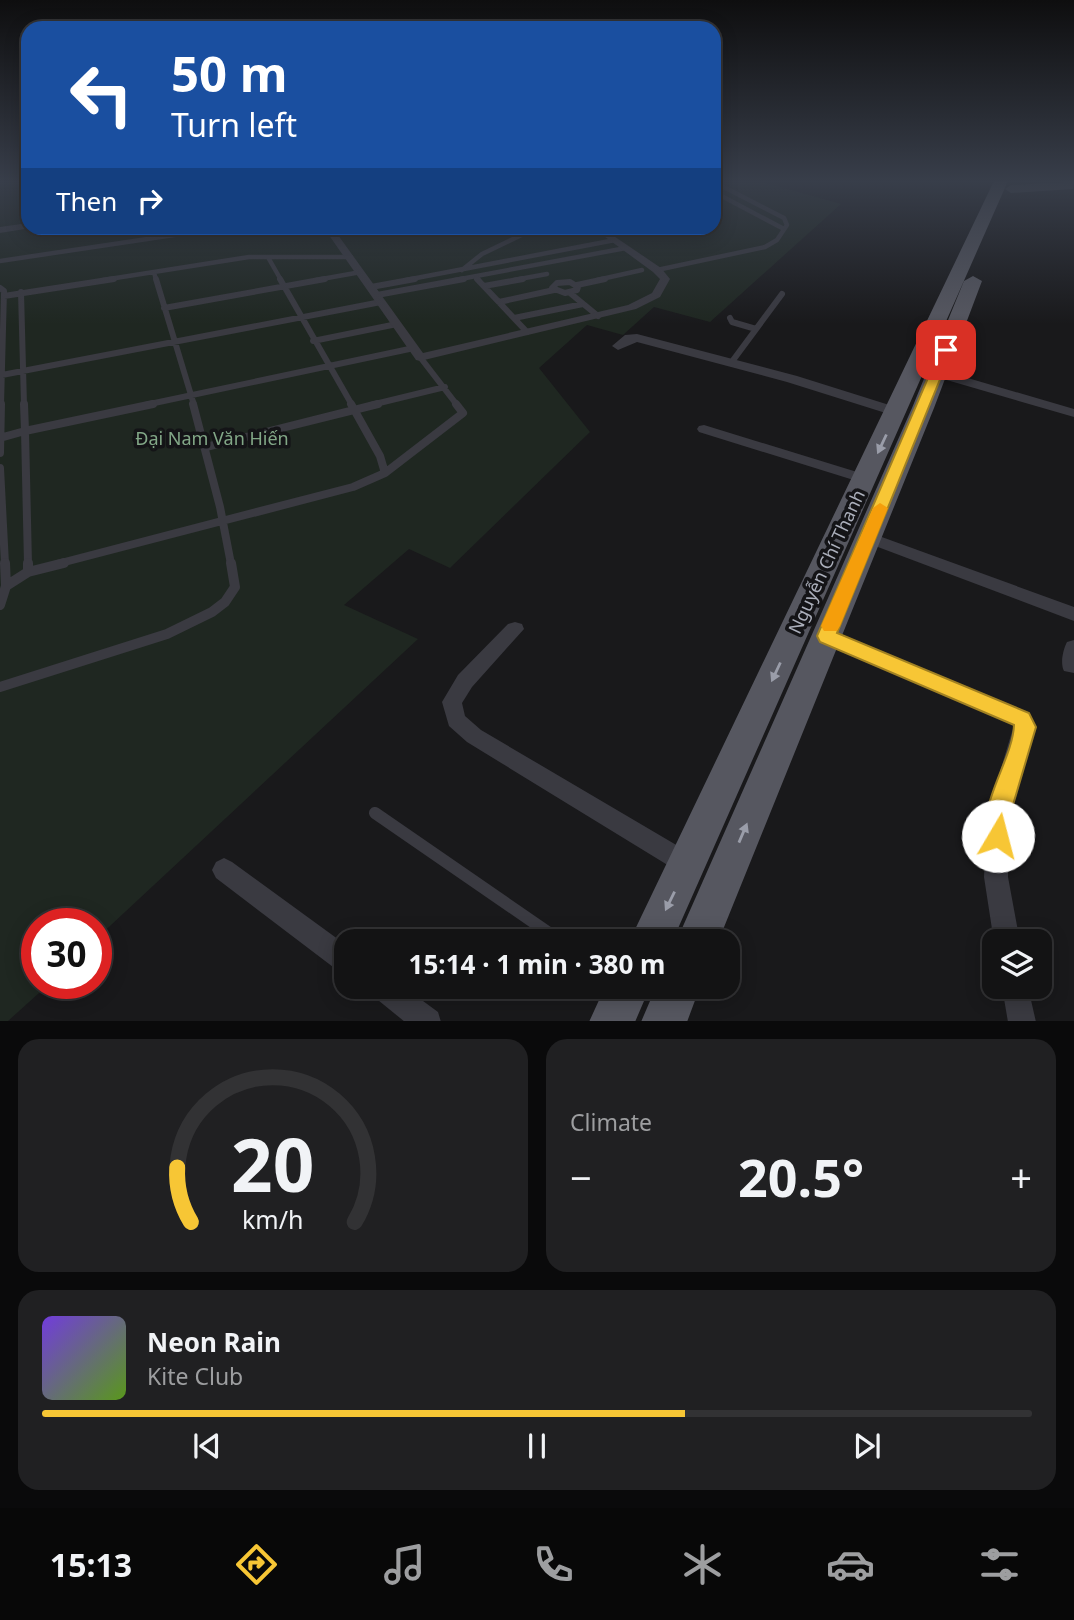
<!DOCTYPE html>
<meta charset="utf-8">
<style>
body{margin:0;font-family:"Noto Sans",sans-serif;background:#202022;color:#f1f3f6;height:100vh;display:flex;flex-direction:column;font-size:26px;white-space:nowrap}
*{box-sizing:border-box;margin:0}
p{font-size:23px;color:#9d9ea0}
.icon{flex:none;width:38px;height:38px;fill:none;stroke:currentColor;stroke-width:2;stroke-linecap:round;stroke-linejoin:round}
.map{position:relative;height:1021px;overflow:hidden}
.side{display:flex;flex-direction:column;gap:18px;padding:18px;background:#0a0a0b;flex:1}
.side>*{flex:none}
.banner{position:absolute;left:21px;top:21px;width:700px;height:214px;border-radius:21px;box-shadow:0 4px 18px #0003,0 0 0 2px #323234;background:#1a4fa0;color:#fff;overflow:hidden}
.controls{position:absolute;left:982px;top:929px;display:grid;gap:14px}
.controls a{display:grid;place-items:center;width:70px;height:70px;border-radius:14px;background:#131314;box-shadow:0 4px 18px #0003,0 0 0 2px #323234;font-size:35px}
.speed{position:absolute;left:21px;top:908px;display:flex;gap:14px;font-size:35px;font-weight:700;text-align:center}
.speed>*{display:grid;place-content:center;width:91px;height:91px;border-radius:50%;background:#131314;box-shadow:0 4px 18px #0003,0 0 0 2px #323234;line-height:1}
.speed .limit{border:10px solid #d22;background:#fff;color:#111}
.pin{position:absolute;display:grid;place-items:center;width:60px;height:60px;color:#fff;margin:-30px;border-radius:14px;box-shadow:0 4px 10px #0006}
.me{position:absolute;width:77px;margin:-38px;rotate:8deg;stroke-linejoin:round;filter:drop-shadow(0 0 5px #0008)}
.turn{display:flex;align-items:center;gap:24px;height:147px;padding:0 35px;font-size:32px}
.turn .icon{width:91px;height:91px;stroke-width:2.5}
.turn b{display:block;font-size:49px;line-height:60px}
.then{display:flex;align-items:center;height:66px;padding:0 35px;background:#0003;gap:14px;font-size:26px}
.big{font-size:52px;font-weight:700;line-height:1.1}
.side .card{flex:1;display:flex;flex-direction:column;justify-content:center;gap:10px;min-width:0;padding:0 24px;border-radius:21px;background:#202022}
.side .dial{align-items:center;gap:0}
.dial svg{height:182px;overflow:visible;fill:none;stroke:#323234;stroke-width:7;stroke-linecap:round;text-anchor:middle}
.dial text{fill:#f1f3f6;stroke:none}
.song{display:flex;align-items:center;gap:21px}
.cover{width:84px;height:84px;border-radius:10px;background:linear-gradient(135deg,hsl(260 70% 55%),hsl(90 70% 35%))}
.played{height:7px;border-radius:4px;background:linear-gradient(90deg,#f7c635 65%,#323234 65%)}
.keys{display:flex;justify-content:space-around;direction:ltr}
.heat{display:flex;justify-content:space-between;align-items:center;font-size:38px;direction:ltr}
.side .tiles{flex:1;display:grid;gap:18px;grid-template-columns:1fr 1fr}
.card:last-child{grid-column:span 2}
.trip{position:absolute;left:334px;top:929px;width:406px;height:70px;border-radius:21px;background:#131314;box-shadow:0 4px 18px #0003,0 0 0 2px #323234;font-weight:700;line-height:70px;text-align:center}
.menu{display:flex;height:112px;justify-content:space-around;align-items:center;background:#080808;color:#9d9ea0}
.menu .icon{width:49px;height:49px}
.menu .current{color:#f7c635}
.menu b{font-size:32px;color:#f1f3f6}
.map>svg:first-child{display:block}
</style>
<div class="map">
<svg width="1074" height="1022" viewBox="0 0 1074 1022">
<rect width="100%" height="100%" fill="#19191b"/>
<!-- green -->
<path fill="#1f2721" d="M0,181H28V228H714V181H759L841,204L710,322L654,307L623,335L587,325L539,368L590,432L450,568L409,549L344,605L418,639L96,939V924H37V984H49L8,1021L0,1022Z"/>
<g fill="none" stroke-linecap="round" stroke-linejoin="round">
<!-- lane-far4 -->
<path stroke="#3a3a41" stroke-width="4.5" d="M714,192L784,229
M269,259L281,280
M0,261L221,228
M462,270L482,254L536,228
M657,270L765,247L777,240L787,225L784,218L714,182
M154,272L156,280
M476,277L479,280
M103,280L249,257H351
M316,280L361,272
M406,280L615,240
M455,280L626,248
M514,280L547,274
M597,280L642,270"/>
<!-- lane-far3 -->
<path stroke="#3a3a41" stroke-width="6" d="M156,279L194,405
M280,279L352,405
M477,279L527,332
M570,282L578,287L577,290L565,293L552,288L557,283Z
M577,285L605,279
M484,286L523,279
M371,287L415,279
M0,288L4,291L1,405
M21,292L24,405
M570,293L598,316
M377,295L464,279
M4,296L114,279
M499,302L554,290
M164,308L325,279
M514,318L583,304
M730,318L732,322L756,329
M313,341L397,324
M420,357L457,405
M731,363L782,294
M2,375L381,302
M145,405L414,348
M371,405L445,387"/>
<!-- lane-far2 -->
<path stroke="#3a3a41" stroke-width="8" d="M193,404L220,507L231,564
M351,404L380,456L385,473
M0,438L25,431L24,404
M206,447L378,404
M0,453L1,404
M0,468L5,564
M28,564L25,431L153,404
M57,564L353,487L385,473L463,413L456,404"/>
<!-- lane-far1 -->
<path stroke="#3a3a41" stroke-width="10" d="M28,563V572
M6,586L28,572L64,563
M0,605L6,586L5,563
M0,687L167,634L212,612L225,602L235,587L231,563"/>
<!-- lane -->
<path stroke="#3a3a41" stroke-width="12" d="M375,813L562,942"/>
<!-- street -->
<path fill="#3a3a41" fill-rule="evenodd" d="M28,223V228H31L0,233V227Z
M324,228H333L423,353L628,305L652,293L660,279L653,272L593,228H602L661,268L670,279L660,297L636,309L420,361L416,360Z
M637,334L797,376L902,409L904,412L897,416L892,415L787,382L637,342L618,350L612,346L625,335Z
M937,369L1074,409V417L933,376V370Z
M704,425L870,476L873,479L870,482H860L699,432L697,429L699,426Z
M868,532L1074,607V621L862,541L860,537L862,533Z
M515,622L522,624L524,629L472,687L462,703L465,716L481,730L695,856L699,864L695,872L687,876L679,872L467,742L449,726L442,702L458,675L508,624Z
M826,630L1029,713L1035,727L1009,815L1008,877L1020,942H994L984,877L987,815L1014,725L819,642L817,637L819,632Z
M1074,640V673L1064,671C1060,663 1063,650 1067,642Z
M224,858L232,862L346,945V974L337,970L216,878L212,870L216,862Z
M369,987H404L438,1012L441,1022H405L373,996Z
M1002,987H1028L1036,1022H1008Z"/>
<!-- secondary -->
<path fill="#484951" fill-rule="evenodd" d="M1074,182L1073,189L1011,193L1005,189L1011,185Z"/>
<!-- primary -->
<path fill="#565760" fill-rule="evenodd" d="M994,181H1008L672,942H629Z
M973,276L982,281L934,408L718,942H676L912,408L964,281Z
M605,987H650L635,1022H589Z
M656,987H700L687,1022H641Z"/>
</g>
<!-- one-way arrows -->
<defs><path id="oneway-solid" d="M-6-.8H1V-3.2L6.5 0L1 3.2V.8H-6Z" transform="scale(1.75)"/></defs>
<g fill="#9a9da9">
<use href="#oneway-solid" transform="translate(882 444) rotate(115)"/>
<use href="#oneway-solid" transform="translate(776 672) rotate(115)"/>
<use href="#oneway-solid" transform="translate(743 833) rotate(-67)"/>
<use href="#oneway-solid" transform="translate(670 901) rotate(116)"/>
</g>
<!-- sky -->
<linearGradient id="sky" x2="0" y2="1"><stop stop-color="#0e0e0f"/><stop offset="0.56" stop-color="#383e4a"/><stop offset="1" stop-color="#383e4a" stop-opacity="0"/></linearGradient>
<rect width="1074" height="324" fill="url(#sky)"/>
<!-- route -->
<path fill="#f7c635" stroke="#a18122" stroke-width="2" d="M946,346L952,350L837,633L1029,713L1036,727L1010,815L1009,836L1006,844L998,847L989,844C974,809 1013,760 1014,725L820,642L817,636L940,350Z"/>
<!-- slow -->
<path fill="#f59e0b" d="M880,503L888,508L840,626L837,631H824L821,626L873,508Z"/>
<g text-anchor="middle" stroke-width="7" stroke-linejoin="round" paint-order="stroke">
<!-- park labels -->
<g font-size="18" fill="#82a787" stroke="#141417">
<text x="212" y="445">Đại Nam Văn Hiến</text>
</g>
<!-- street labels -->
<g font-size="18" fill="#abafbb" stroke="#141417">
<text transform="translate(827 562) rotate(-65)" y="6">Nguyễn Chí Thanh</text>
</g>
</g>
</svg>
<div class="controls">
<a><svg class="icon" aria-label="layers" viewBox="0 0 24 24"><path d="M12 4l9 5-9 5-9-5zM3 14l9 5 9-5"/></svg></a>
</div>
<div class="speed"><div class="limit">30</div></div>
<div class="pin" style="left:946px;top:350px;background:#d93025"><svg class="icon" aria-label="arrive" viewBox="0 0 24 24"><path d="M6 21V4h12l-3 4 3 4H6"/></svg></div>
<svg class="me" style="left:998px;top:836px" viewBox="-20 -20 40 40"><circle r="19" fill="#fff"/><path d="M0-13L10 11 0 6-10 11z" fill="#f7c635"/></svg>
<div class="trip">15:14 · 1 min · 380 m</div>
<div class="banner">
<div class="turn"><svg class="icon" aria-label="left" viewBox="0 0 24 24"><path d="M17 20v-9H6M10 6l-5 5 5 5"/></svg><div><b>50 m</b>Turn left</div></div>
<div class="then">Then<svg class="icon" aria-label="right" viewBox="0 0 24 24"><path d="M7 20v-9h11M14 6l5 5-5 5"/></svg></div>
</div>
</div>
<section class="side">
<div class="tiles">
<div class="card dial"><svg viewBox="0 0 100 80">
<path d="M14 69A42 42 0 1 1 86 69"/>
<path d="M14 69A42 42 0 0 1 8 45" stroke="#f7c635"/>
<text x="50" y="56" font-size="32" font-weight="700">20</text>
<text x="50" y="72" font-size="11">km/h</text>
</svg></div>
<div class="card"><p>Climate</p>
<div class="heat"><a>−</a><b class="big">20.5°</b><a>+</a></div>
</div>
<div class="card">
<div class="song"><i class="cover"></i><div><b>Neon Rain</b><p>Kite Club</p></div></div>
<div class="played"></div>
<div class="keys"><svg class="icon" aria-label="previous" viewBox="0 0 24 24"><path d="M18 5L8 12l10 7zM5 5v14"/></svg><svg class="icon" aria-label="pause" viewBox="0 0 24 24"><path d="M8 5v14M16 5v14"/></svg><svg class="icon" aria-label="next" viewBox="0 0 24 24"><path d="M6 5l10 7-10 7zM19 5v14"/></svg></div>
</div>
</div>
</section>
<nav class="menu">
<b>15:13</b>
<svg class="icon current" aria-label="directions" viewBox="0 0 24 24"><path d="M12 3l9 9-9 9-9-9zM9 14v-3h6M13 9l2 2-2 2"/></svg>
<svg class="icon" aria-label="music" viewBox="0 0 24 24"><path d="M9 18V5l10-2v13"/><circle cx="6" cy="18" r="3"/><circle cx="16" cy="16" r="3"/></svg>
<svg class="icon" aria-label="phone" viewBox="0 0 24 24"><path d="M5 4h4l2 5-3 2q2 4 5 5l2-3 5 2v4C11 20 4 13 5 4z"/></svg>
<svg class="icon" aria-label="climate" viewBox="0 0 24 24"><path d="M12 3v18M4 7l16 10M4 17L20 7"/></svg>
<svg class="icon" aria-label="car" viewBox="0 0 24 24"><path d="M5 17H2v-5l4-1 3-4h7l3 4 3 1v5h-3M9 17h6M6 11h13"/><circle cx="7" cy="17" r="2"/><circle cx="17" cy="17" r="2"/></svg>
<svg class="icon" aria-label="filters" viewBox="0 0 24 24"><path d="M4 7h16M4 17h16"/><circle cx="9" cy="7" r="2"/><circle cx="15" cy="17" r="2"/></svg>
</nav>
